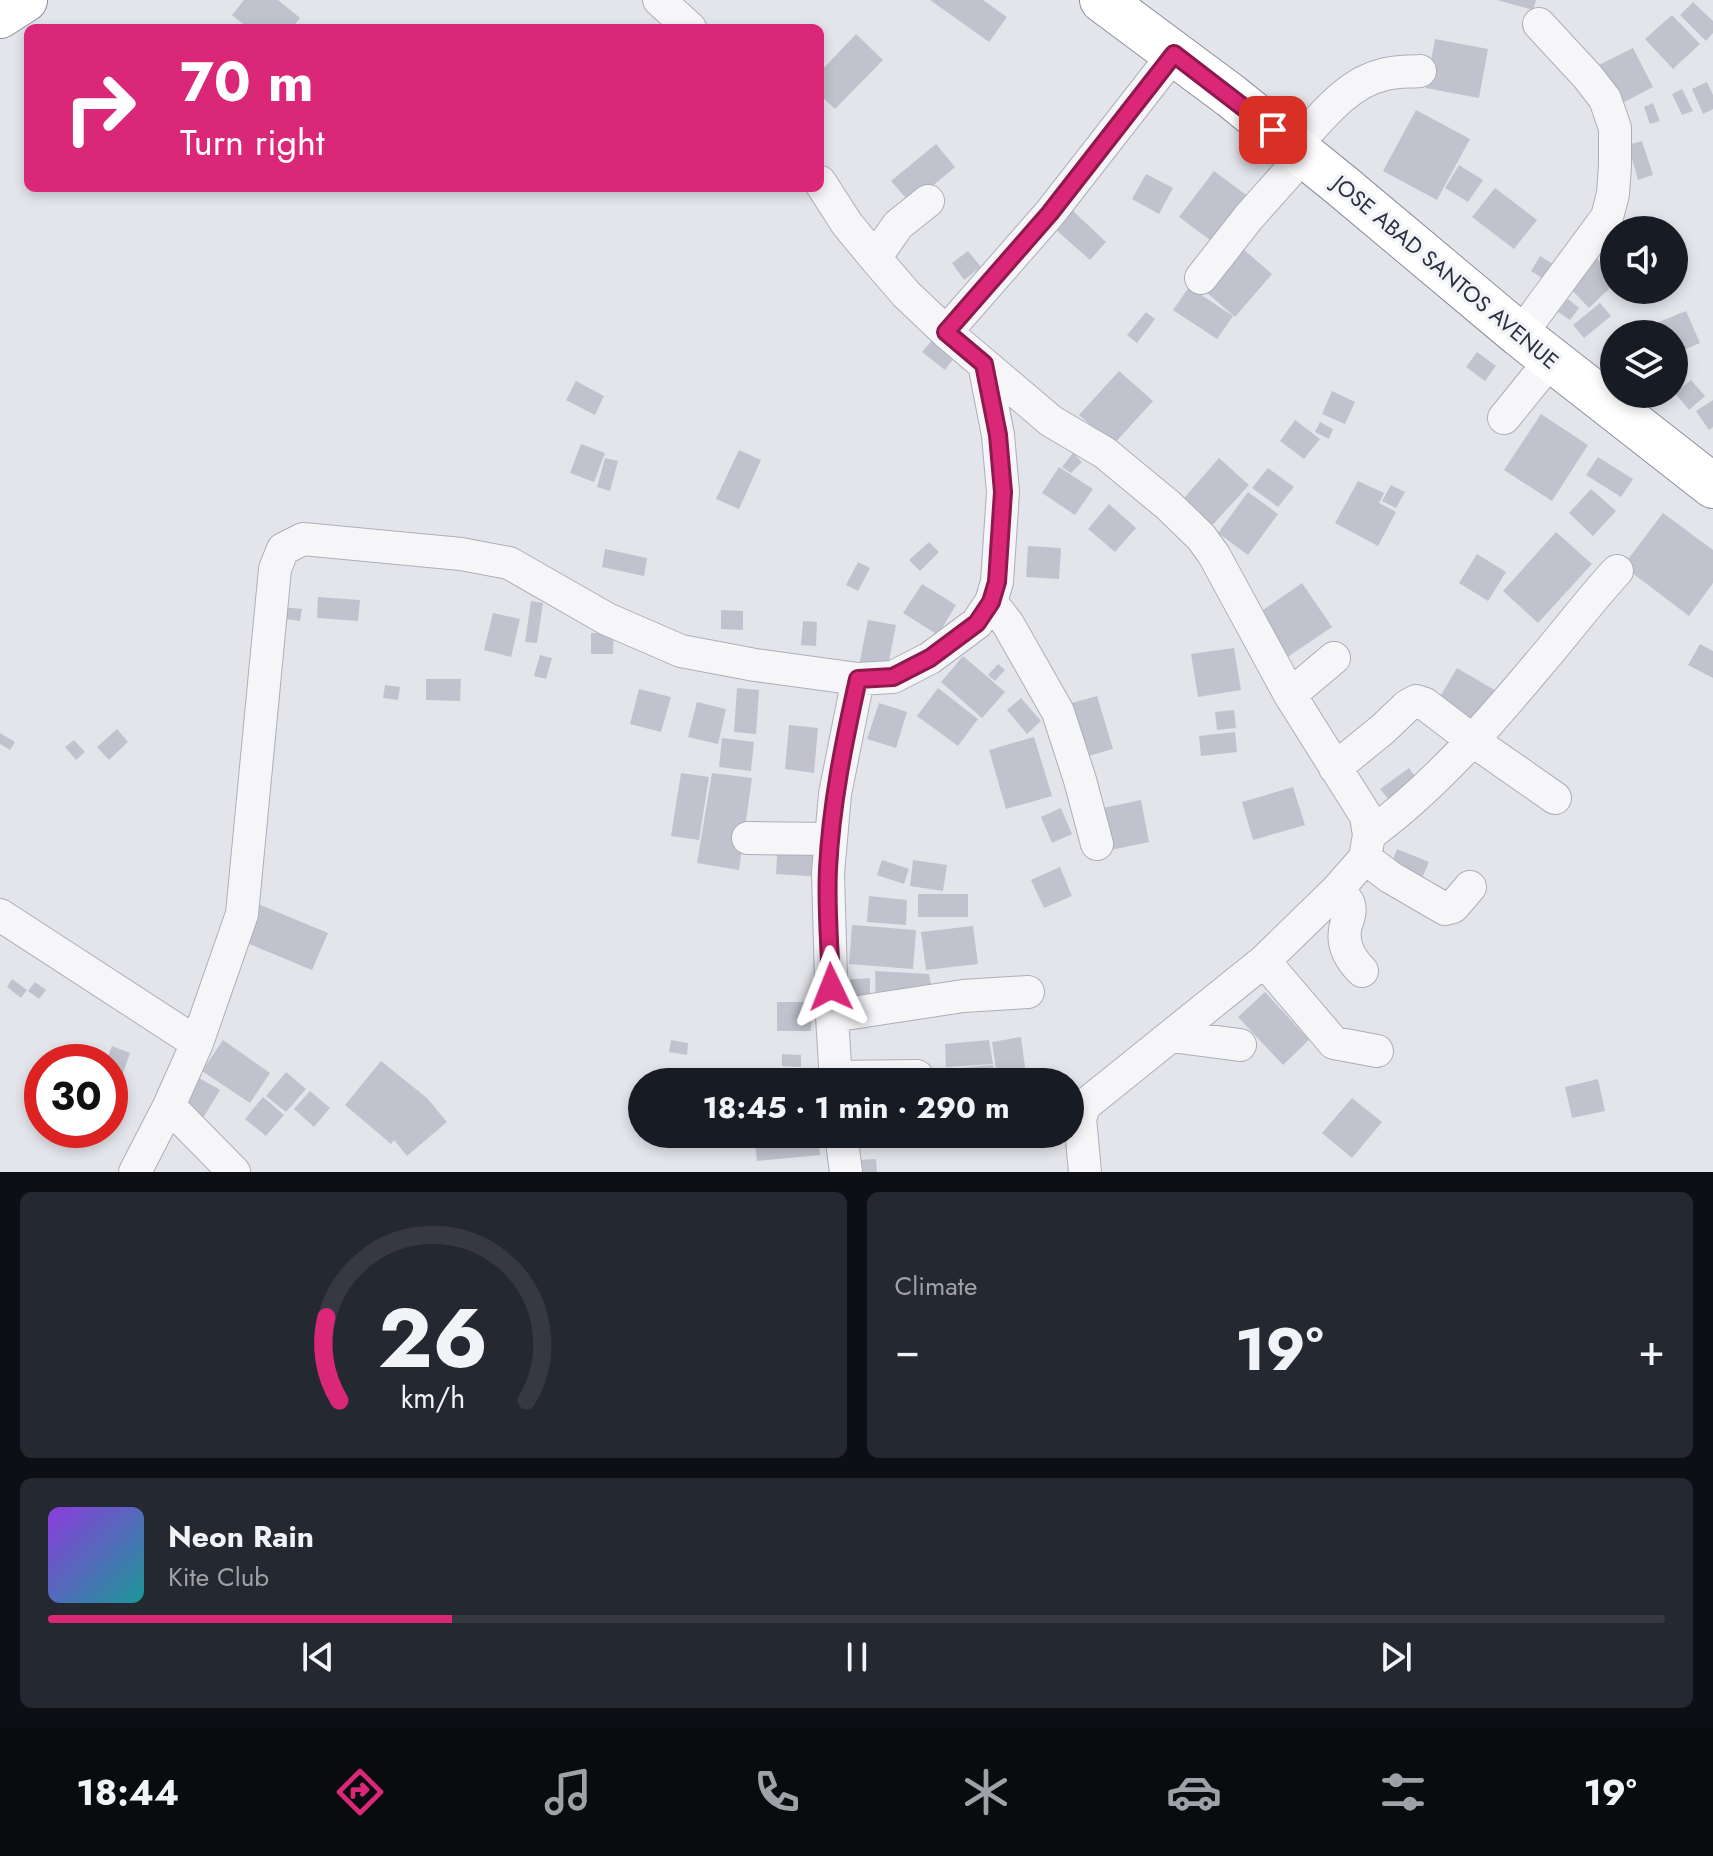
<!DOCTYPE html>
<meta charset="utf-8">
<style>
body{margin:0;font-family:Jost,sans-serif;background:#242831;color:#f1f3f6;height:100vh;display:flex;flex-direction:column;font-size:30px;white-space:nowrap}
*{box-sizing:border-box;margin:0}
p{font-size:26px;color:#9ea1a6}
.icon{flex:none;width:44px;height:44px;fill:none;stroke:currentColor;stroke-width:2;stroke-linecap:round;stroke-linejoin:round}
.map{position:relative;height:1172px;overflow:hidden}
.details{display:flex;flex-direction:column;gap:20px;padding:20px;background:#0d0f14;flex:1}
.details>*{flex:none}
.top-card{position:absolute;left:24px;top:24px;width:800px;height:168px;border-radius:12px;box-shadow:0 4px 12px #0003;background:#db2777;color:#fff;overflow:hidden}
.fabs{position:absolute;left:1600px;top:216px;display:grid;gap:16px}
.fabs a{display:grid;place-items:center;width:88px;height:88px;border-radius:50%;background:#171b24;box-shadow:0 4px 12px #0003;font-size:40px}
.speed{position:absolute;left:24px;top:1044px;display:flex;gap:16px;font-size:40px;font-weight:700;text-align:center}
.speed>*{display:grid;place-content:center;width:104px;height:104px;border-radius:50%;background:#171b24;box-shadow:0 4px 12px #0003;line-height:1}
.speed .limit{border:12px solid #d22;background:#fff;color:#111}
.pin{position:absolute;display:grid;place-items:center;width:68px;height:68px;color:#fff;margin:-34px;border-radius:16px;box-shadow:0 4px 12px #0006}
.me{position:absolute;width:88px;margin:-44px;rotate:358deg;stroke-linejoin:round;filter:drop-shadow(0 0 6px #0008)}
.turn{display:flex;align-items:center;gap:28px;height:168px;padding:0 24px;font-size:36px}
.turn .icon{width:104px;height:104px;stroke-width:2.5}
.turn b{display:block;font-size:56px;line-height:68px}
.big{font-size:60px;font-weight:700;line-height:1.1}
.details .widget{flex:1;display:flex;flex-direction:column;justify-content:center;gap:12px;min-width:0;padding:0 28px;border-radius:12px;background:#242831}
.details .dial{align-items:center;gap:0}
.dial svg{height:208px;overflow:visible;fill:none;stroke:#363941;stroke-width:7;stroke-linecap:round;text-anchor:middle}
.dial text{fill:#f1f3f6;stroke:none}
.song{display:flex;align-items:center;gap:24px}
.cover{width:96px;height:96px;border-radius:12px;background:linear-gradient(135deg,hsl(270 70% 55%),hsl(180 70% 35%))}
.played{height:8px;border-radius:4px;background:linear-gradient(90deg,#db2777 25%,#363941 25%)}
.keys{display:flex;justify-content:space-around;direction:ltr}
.heat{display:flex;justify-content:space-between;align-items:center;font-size:44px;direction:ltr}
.details .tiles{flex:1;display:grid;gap:20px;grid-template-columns:1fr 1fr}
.widget:last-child{grid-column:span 2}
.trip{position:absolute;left:628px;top:1068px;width:456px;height:80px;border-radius:40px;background:#171b24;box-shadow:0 4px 12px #0003;font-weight:700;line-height:80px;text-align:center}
.dock{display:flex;height:128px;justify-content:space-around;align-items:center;background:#090b0e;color:#9ea1a6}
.dock .icon{width:56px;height:56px}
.dock .current{color:#db2777}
.dock b{font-size:36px;color:#f1f3f6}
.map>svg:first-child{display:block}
</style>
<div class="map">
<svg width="1713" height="1172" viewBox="0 0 1713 1172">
<rect width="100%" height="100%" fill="#e3e5eb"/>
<!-- building -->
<path fill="#c0c3cd" d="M244,0H278L300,18L292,28H248L232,15Z
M930,0H983L1007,17L989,42Z
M1497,0H1536L1533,10Z
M1693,2L1713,21V33L1706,41L1680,15Z
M1672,15L1700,44L1673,69L1645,39Z
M856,34L883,60L835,109L820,95V72Z
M1435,39L1488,49L1479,98L1426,88Z
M1633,48L1653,87L1615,107L1595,67Z
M1707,82L1713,95V109L1703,114L1692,89Z
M1682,89L1693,111L1682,115L1672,94Z
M1653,103L1660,121L1650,124L1644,107Z
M1416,110L1470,139L1437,200L1383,171Z
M1642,141L1653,175L1638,180L1628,145Z
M936,144L955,167L911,204L891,181Z
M1459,165L1483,180L1468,202L1445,188Z
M1214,171L1253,200L1218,246L1179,217Z
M1146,174L1173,188L1159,214L1132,199Z
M1495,188L1537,220L1514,249L1472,217Z
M1072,210L1106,242L1090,260L1055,229Z
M1242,248L1272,274L1235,317L1205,291Z
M968,251L981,267L964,280L952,263Z
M1540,256L1561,269L1552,284L1531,271Z
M1595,256L1614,277V284L1589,308L1566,284Z
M1189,287L1233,316L1217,339L1173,310Z
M1568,299L1579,308L1570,320L1558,312Z
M1600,303L1611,316L1584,338L1573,325Z
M1686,311L1700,343L1674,354V334H1650L1647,327Z
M1146,312L1155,319L1137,343L1127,335Z
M937,334L959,351L945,370L922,352Z
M1477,352L1496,366L1485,381L1466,367Z
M1119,371L1153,401L1113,445L1079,415Z
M1691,380L1705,396L1689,410L1675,393Z
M576,381L604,396L595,415L566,400Z
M1332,391L1355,402L1345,424L1322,414Z
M1713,400V427L1709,430L1696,411Z
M1541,414L1588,445L1552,501L1504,470Z
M1295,420L1320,439L1304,459L1280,441Z
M1320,422L1333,429L1329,439L1315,432Z
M581,444L605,453L594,482L570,473Z
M739,450L761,460L739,509L716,499Z
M1073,453L1082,462L1071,473L1062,467Z
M1598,457L1633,479L1621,497L1586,475Z
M605,458L618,461L610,491L597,487Z
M1219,458L1249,485L1208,530L1179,504Z
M1059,467L1093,489L1075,515L1042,493Z
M1268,468L1294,487L1278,507L1252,488Z
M1358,481L1384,493L1379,503L1396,512L1378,546L1335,523Z
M1391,485L1405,492L1396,508L1382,501Z
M1591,489L1616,511L1593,536L1569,513Z
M1248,492L1278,514L1248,555L1218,533Z
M1109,504L1136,528L1115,552L1088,529Z
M1663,513L1713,550V583L1689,616L1623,566Z
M1556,532L1592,564L1538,623L1503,591Z
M929,542L939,552L920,571L909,560Z
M1028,546L1061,548L1059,579L1026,577Z
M605,549L647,558L644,576L602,567Z
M1477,554L1506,572L1488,601L1459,583Z
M858,562L870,568L858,591L846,585Z
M1302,583L1332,627L1286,658L1256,615Z
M922,584L956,605L938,635L903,613Z
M318,597L360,600L358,621L317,618Z
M531,601L543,603L537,643L525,642Z
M281,607L302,609L300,621L279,618Z
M721,610L743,611V630L721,629Z
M493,613L520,619L511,657L484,650Z
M868,620L896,625L887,671L859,666Z
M803,621L817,622L816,646L801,645Z
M591,633H614L613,654H591Z
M1700,644L1713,651V678L1688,665Z
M1234,648L1241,690L1198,697L1191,654Z
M540,655L552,658L546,679L534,676Z
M963,656L1005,692L982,718L941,682Z
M998,664L1005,670L995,681L988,675Z
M1457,668L1498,692L1479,724L1438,700Z
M426,679H461L460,701L426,700Z
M385,685L400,687L398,700L383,698Z
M737,688L759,690L756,734L734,732Z
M938,688L978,719L958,746L917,716Z
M639,689L671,697L661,732L630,724Z
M1097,696L1113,749L1081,758L1065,705Z
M1021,698L1041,721L1027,734L1007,710Z
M697,702L726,709L718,744L688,737Z
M879,703L907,712L896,748L867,739Z
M1234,710L1236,728L1217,730L1215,712Z
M789,725L818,728L814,773L785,769Z
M117,729L128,742L109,760L97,747Z
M1235,732L1237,752L1201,756L1199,736Z
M0,733L15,742L10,750L0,744Z
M1034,737L1052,796L1006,809L989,750Z
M722,738L754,742L751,771L719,767Z
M74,740L85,752L76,760L65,747Z
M1409,768L1422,786L1394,806L1380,789Z
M681,773L709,777L699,840L671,836Z
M712,773L752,778L739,870L697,863Z
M1293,787L1305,825L1253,840L1242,802Z
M1141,800L1149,842L1111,850L1103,808Z
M1061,808L1072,834L1052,843L1041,817Z
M778,841L825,843L823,877L776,874Z
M1397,849L1429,862L1419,885L1388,872Z
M882,860L909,869L904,884L877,875Z
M913,860L947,865L943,891L910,886Z
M1060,867L1072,896L1044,908L1031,880Z
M918,894H968V917H918Z
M869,896L907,900L906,925L867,922Z
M258,904L328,933L312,970L242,941Z
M852,925L916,930L913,969L849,964Z
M973,926L978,964L926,970L921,932Z
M875,971L929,974L933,994L876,1005Z
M870,978V1002L841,1008L843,980Z
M12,979L27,990L21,998L7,987Z
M35,982L46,990L39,999L28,991Z
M1265,992L1309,1040L1283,1065L1238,1017Z
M777,1002H812L811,1031H777Z
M1021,1037L1027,1082H998L992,1042Z
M223,1040L270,1073L250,1103L202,1071Z
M671,1040L688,1043L687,1055L669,1052Z
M989,1040L993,1064L946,1067L945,1044Z
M112,1046L130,1053L121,1079L110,1075V1062H106Z
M782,1054L801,1055V1067L782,1066Z
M381,1061L427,1098L447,1122L407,1156L394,1140L391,1144L345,1105Z
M993,1065L994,1082H949L948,1069Z
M286,1072L306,1089L286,1112L266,1096Z
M194,1075L220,1090L202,1120L176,1104Z
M1598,1079L1605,1111L1572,1118L1565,1087Z
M310,1091L330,1108L314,1127L294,1109Z
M263,1097L284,1115L266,1136L245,1119Z
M1352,1098L1382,1122L1352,1158L1322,1133Z
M754,1134H818L820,1155L757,1161Z
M876,1159L877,1172H858L857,1160Z"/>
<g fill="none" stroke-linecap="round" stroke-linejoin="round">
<defs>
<path id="minor" d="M659,0L690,28
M1294,147C1319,121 1345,84 1382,75C1394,71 1408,72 1420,71
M820,182L847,224L875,258L906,294L946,332L1051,421L1105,453L1168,505L1201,537L1214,555L1290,695L1366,816L1369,835L1365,858L1337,890L1264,961L1085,1105L1080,1118L1085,1172
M875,258L898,225L928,201
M1201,278L1248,218L1304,155
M946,332L1050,213L1174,54
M1520,335L1607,217L1613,194L1615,165V128L1605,99L1588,77L1539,24
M1504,418L1551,360
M991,602L1008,624L1058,712L1080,780L1097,844
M1290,695L1334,658
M1335,768L1383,729L1407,706L1416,701L1425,704L1472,740L1555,798
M1369,835C1433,788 1487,726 1538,665C1565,634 1589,601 1617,571
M748,838L830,839
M1365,858L1390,877L1445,909L1453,907L1470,887
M1337,890C1341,894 1348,900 1349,905C1351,911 1348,919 1346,925C1341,943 1349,958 1362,971
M0,915L197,1043
M1264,961L1334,1043L1377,1051
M832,1016L963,996L1028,992
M1171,1036L1240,1045
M836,1077L917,1076
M836,1082L832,1016L828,873L835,794L858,679
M169,1106L234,1172
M841,1134L846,1172
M135,1172L169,1106L197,1043L242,914L275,569L283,549L303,539L461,554L509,563L607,619L681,651L755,665L858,679L893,677L930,658L977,623L991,602L997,582L1003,492L998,435L984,364"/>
<path id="highway" d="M1102,0L1231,96L1341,185L1520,335L1713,486
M0,16L25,0"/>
</defs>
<!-- minor casing -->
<use href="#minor" stroke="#acafb8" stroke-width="34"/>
<!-- highway casing -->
<use href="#highway" stroke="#8b90a1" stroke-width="46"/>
<!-- minor -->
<use href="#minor" stroke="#f6f6f9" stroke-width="32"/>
<!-- highway -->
<use href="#highway" stroke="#fff" stroke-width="44"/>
</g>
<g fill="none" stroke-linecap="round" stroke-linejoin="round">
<defs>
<path id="route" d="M831,987C830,948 826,908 828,869C831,805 844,742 858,679L893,677L930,658L977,623L991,602L997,582L1003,492L998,435L984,364L946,332L1050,213L1174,54L1273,130"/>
</defs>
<!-- route casing -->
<use href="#route" stroke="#8e194d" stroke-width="20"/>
<!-- route -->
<use href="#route" stroke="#db2777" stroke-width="14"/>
</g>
<g text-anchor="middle" stroke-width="7" stroke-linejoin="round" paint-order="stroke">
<!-- street labels -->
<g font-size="22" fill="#2b3042" stroke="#f3f4f8">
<text transform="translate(1446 272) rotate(40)" y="8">JOSE ABAD SANTOS AVENUE</text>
</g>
</g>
</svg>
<div class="fabs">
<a><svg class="icon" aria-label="sound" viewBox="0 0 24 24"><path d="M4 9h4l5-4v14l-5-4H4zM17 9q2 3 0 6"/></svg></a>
<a><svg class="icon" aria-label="layers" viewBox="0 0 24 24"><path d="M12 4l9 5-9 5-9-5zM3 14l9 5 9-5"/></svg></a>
</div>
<div class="speed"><div class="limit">30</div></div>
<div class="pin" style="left:1273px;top:130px;background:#d93025"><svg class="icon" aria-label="arrive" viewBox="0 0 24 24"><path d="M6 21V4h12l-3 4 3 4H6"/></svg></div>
<svg class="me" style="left:831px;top:987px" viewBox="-20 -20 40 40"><path d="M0-17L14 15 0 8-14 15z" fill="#db2777" stroke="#fff" stroke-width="4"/></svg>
<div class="trip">18:45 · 1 min · 290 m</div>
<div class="top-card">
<div class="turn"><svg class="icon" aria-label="right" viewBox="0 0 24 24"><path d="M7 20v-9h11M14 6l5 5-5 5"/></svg><div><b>70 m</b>Turn right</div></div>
</div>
</div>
<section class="details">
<div class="tiles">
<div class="widget dial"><svg viewBox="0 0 100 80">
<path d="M14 69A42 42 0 1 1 86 69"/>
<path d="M14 69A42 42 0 0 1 9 37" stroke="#db2777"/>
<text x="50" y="56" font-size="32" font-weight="700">26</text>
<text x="50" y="72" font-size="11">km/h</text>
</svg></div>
<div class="widget"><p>Climate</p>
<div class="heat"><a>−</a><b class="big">19°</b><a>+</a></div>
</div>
<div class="widget">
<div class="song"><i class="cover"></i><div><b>Neon Rain</b><p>Kite Club</p></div></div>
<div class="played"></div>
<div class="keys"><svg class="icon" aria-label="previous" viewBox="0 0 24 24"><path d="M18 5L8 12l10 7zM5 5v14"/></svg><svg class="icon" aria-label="pause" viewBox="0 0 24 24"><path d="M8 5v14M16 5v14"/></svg><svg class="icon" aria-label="next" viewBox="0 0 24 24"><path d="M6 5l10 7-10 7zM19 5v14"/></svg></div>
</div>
</div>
</section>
<nav class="dock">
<b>18:44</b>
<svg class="icon current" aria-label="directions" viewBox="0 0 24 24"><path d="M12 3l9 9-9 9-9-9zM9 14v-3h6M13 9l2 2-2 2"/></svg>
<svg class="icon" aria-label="music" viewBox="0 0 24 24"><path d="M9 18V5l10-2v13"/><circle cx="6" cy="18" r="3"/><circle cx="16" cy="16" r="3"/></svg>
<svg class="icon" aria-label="phone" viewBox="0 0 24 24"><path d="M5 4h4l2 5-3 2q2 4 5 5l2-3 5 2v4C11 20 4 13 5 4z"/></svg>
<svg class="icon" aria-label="climate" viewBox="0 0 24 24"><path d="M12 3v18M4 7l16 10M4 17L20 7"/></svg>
<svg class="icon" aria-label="car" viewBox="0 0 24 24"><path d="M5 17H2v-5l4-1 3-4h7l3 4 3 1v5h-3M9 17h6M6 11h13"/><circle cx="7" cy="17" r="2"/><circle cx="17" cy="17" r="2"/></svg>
<svg class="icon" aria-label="filters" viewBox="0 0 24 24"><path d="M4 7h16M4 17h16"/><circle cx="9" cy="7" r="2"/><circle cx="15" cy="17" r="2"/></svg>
<b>19°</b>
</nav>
